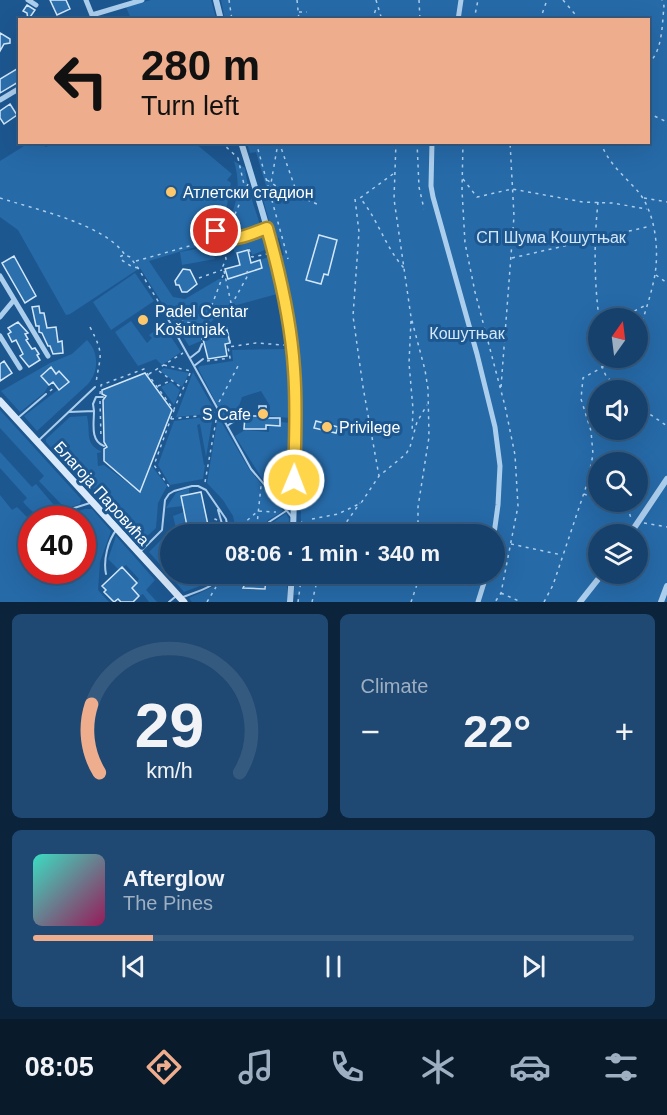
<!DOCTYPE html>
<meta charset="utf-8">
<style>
body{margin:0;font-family:Helvetica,sans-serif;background:#1f4872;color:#f1f3f6;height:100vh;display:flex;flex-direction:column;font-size:22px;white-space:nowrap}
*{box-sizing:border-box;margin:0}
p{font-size:20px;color:#9eafc2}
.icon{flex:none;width:33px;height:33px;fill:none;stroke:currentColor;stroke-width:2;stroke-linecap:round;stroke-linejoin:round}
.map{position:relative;height:602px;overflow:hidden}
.sheet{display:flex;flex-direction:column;gap:12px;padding:12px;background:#0c243b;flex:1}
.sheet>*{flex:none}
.banner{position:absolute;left:18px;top:18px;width:632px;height:126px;border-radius:0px;box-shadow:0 6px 24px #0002,0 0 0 2px #355a7f;background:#eead8d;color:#111;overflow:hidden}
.needle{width:39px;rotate:14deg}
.tools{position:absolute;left:588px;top:308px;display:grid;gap:12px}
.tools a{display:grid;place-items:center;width:60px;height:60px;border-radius:50%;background:#16416c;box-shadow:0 6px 24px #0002,0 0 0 2px #355a7f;font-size:30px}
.speed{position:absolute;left:18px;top:506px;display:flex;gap:12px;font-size:30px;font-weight:700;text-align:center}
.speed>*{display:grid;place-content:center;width:78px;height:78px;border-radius:50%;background:#16416c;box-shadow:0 6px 24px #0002,0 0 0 2px #355a7f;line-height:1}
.speed .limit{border:9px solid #d22;background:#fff;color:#111}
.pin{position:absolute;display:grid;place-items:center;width:51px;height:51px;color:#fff;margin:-26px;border:3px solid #fff;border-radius:50%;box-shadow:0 2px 6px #0007}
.me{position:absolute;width:66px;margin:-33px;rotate:1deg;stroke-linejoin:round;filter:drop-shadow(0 0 4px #0008)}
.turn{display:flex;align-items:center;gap:21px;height:126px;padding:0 24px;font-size:27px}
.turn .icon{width:78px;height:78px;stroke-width:2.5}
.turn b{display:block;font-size:42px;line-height:51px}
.big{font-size:45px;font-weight:700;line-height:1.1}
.sheet .widget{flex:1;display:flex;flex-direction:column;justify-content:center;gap:9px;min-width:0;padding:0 21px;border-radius:9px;background:#1f4872}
.sheet .dial{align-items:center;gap:0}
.dial svg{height:156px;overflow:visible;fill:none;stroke:#355a7f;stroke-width:7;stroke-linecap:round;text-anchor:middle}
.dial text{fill:#f1f3f6;stroke:none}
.song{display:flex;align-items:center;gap:18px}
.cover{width:72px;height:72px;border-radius:9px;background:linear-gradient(135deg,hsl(170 70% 55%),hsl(330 70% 35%))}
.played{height:6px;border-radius:3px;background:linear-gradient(90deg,#eead8d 20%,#355a7f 20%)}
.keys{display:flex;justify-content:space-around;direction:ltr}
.heat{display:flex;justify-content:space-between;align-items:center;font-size:33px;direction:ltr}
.sheet .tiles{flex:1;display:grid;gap:12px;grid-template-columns:1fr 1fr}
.widget:last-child{grid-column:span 2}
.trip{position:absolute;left:160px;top:524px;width:345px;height:60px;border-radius:30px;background:#16416c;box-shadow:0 6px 24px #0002,0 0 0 2px #355a7f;font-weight:700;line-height:60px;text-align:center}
.tabs{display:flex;height:96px;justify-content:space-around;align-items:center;background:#091a2b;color:#9eafc2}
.tabs .icon{width:42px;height:42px}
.tabs .active{color:#eead8d}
.tabs b{font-size:27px;color:#f1f3f6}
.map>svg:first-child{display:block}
</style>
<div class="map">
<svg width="667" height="602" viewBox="0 0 667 602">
<rect width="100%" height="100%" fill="#1d5790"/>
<!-- green -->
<path fill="#266aa8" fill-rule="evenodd" d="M151,0H211L216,18L131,19L126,7Z
M221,0H667V602H297L298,595H294L295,573H495V534H297V522H301L299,369L286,279L280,256L284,255L279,238L274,239L263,199L269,196L256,152L250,153L247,143L648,142V20H225ZM598,318H638V357H598ZM598,390H638V429H598ZM598,462H638V501H598ZM598,534H638V573H598Z
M56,142L195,143L232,174L227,180L231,183L225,217L215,231L203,239L215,237L219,246L215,247L214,244L192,248L149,261L173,297L185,299L219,279H228L262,268L261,260L270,256L277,294L226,308L200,332L201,341L189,346L140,268L70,314L66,315L18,230L0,217V161L29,143H40L46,147Z
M234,161L245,168C247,188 255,208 261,228L230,237L224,236V232C236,206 242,190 234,161Z
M262,232L267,249L252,255L250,248L235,253L231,241Z
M212,246L215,259L182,265L180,252Z
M135,273L154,301L111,330L93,302Z
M131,321L147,343L152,338L149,335L163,325L181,352L162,365L156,359L138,366L115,332Z
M87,340C99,352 99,371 88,384L37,431L24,416L68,382L60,372L56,374L51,367L41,375L49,385L44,393L20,412L1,391L50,363L72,354Z
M287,349L290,418L270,416V406L261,391L242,397L238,409L225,420L198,368L200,366L233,361L232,350Z
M164,368L189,373L182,387L160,371Z
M193,372L216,413L176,417Z
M171,382L180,390L174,405L161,387Z
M0,410L81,499L80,504L71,507L61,504L39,481L44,476L0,428Z
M85,416H87C91,435 84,443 102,452L97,453L98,466L104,465L140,492L151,465L167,486L158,503L156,528L139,544L46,442V439L70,417Z
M213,416L206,457L200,424L197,425L204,465H205L203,479L170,485L158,465L174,421Z
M218,416L249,469L283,511L268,520L266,524H255V530L240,529L235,525L233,516L223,500L207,483Z
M281,422L290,423L289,513L263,480L235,436L245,430L269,432V426H280Z
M0,452L32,487L36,484L53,504L55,509C39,520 35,515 23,502L27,498L0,468Z
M189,488V495L181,497L183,506L166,508L176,493Z
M0,495L12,510L17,507L31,521L32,570H82V519H54L85,509H92L111,531L100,562L98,590L109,602H0Z
M184,512L187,526L177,528L178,534H171V573H222L218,579L184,592L149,552L168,533L176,528L173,516Z
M286,513L289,519L288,534H270V525Z
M116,536L155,580L146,590L157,602H149L143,594L139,596L132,588L139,579L126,565L119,570L108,559Z
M271,573H287V602H192L189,598L240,574L239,584L243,585V588L265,589L266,579H270Z"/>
<!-- building -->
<path fill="#2c6fad" stroke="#d2e7fa" stroke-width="1.5" d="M50,0H66L70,9L57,15Z
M27,5L35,10L28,20L27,13L23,11Z
M0,33L10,39V43L4,44L0,51Z
M20,67V81L0,93V79Z
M10,104L17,115L4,124L0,118V111Z
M319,235L337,240L328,275L324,274L321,284L306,280Z
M248,250L251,263L260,260L262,268L228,279L225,269L240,265L237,253Z
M14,256L36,296L25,303L2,263Z
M183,269L190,270L197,284L187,292H182L179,285H176L175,281Z
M39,306L40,313H44L47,328L56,327L58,342L62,341L63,353L53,354L50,346H48L42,333L39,332V326H36L32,307Z
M18,322L28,333L25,334L28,339L26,340L32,349L35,348L39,354L37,355L40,360L29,367L20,356L23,354L16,340L12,342L8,334L11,332L8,328Z
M227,330L230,343L225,344L227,356L208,359L202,335Z
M4,361L12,373L0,381V364Z
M51,367L56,374L59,371L69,382L59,390L53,382L49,385L41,376Z
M145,373L172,410L140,492L104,461V449L107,447L104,442L103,400L106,396L102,394V390Z
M259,406H266V418H280V426L266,425V429H244L245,416H259Z
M316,421L338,427L336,433L314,428Z
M201,492L208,525L215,523L218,534H178L177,528L187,526L181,496Z
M257,524L270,525V534H257Z
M122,567L137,583L132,588L139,596L133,602H121L118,599L114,602L104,592L106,590L102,586Z
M244,573L263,574V579H266L265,589L243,588L245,584Z"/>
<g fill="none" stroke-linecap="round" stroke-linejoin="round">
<!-- path -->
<path stroke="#acceed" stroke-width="1.5" stroke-dasharray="3 4.5" stroke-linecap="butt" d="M229,0L232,20
M297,0L299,20
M376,0L382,20
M419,0L420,20
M563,0L580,20
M299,12H307
M372,20L377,6
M474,20L478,0
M540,20L547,0
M648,64C663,51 662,24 664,6L662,0
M648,113L667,122
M221,142L238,158
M256,142L288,259
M279,142L298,196
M396,142L394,199L411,317L425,370L428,389L429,437L418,507V534
M417,142L419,187L424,209
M463,142L462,190L465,243L475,292L505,406L515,455L518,506L501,593L495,602
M601,142C606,162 627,178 640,194C657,217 660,257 653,284C649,302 642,320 638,338
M238,158L245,189
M393,174L360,198C378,219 385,247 404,268
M463,179L477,197L512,189L583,202L612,203L647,209
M267,180L279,188L317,204
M270,189L278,143
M0,198C34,209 105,224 125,255
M644,198L667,202
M355,199L359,232L353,316L363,387L379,476
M598,202C594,241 594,279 599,318
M226,235L248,184
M223,242L226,259L223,266L231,303
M249,249L252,257L267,254
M512,258L651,226
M136,261L218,238
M138,268L131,266L120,259L121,256L125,255L130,257L138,268L161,306
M656,275L667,283
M199,278L222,270
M173,318L217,331L248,275L247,271
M621,318L646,305
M411,321L409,363L413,409L412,433
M90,327C105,356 100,354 96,383
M201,334L224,273
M202,340L201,334L227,328L231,346
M593,345L606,376L620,390
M207,361L230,358L228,347L256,343L284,345
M164,365L191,371L174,409
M159,371L182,388
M149,374L183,353
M158,386L170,381
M501,387L514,216L510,142
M50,391L56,386
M100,394L101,385L144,369L174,410L154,465L170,488
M100,401L101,438
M219,402L238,366
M638,406L667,426
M171,419L217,414
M205,482L217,415
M584,494L598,500
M599,501L620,512L628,509L631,518L634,519
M312,519L338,514L361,503L379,476L406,454L410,447L417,422L427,405
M217,520L215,519L218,530
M301,522L316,530
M644,523L667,527
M236,530L258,511L276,512
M236,530L255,532
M256,534L261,486
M338,534L360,503
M511,544L562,555
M263,577H265V573
M224,582L238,573
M501,593L521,602
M207,602L216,587
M298,602L302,573
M312,602L319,573
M411,602L421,573
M544,602L553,585L588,481L593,454L591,431L581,399L583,378L621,357"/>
<!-- service -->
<path stroke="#acceed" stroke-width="2" d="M216,231C227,246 250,234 264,229
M163,310L251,469L292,517
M190,358L199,351L202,344
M194,366L203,359
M94,411C94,423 90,441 104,446
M69,412L94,411L93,404L96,397H103
M19,417L46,394
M227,426L236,420
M39,440L95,387
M218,510L225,534
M39,519L90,503
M269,522L286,511
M141,551L162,530L165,500L169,494L174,491L192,486H198L206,490L226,519L229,534
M241,573L242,584
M106,574C103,560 108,540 117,529
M183,597C199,591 215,587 225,573
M169,602L175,597"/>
<!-- minor -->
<path stroke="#acceed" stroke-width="5" d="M28,0L36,5
M86,0L94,20
M92,15L142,0
M458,20L461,0
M0,100L20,88
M432,142L431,186L433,197L477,354L495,427L500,466L498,505L494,534
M0,276L48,356
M0,317L14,300
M0,336L20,368
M478,602L487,573"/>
<!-- tertiary -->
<path stroke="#acceed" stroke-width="6" d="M216,0L221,20
M241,142C264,215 287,288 294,365C299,421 294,478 293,534
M630,534L667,479
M290,602L292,573
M580,602L603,573
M661,602L667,586"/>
<!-- secondary -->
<path stroke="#d9e9fa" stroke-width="7" d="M0,401L184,602"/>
</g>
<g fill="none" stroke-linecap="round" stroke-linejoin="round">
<defs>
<path id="route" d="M216,231C227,247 252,233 267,228C280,274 291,321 294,369C297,406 295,443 294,480"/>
</defs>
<!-- route casing -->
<use href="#route" stroke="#a68a30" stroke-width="15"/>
<!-- route -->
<use href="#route" stroke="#ffd54a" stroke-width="10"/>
</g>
<!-- markers -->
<g fill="#fdc86b" stroke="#1d5790" stroke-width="2">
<circle cx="171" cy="192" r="6"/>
<circle cx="143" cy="320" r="6"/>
<circle cx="263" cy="414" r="6"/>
<circle cx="327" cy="427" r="6"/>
</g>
<g text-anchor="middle" stroke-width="6" stroke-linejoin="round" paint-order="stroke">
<!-- poi labels -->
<g font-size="16" fill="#fff" stroke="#1d5790" text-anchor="start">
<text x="183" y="198">Атлетски стадион</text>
<text x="155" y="317">Padel Centar<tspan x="155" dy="18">Košutnjak</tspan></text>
<text x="251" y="420" text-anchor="end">S Cafe</text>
<text x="339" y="433">Privilege</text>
</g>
<!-- park labels -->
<g font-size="16" fill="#d2e7fa" stroke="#1d5790">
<text x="551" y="243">СП Шума Кошутњак</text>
<text x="467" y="339">Кошутњак</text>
</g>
<!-- street labels -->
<g font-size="16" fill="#fff" stroke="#1d5790">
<text transform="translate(102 493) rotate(48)" y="6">Благоја Паровића</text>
</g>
</g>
</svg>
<div class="tools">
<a><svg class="needle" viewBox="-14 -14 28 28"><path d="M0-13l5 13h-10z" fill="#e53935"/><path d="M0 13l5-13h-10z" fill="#9eafc2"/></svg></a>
<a><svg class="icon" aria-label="sound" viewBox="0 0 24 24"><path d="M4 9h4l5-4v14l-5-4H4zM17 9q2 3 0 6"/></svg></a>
<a><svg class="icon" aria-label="search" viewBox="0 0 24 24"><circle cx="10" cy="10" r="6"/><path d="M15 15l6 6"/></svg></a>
<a><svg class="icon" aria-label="layers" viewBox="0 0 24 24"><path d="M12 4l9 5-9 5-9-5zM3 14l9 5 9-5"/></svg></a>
</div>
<div class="speed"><div class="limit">40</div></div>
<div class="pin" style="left:216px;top:231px;background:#d93025"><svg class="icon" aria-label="arrive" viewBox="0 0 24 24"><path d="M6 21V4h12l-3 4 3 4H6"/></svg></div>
<svg class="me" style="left:294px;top:480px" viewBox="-20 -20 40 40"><circle r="17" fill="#ffd54a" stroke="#fff" stroke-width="3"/><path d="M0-11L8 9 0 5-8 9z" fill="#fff"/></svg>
<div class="trip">08:06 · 1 min · 340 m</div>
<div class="banner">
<div class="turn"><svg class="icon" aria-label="left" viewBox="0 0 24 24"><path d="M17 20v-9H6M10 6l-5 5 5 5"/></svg><div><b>280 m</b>Turn left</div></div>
</div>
</div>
<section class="sheet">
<div class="tiles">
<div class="widget dial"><svg viewBox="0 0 100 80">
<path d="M14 69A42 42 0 1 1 86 69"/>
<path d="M14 69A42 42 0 0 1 10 34" stroke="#eead8d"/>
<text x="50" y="56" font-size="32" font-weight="700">29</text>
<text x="50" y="72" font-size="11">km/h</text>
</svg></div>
<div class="widget"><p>Climate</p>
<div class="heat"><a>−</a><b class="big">22°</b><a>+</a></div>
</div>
<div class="widget">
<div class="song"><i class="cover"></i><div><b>Afterglow</b><p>The Pines</p></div></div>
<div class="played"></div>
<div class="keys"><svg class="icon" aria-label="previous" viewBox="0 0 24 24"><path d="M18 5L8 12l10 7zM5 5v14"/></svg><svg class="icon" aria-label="pause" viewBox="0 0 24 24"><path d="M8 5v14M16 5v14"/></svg><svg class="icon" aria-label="next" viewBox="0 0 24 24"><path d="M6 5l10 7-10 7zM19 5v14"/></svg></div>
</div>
</div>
</section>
<nav class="tabs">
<b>08:05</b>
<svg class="icon active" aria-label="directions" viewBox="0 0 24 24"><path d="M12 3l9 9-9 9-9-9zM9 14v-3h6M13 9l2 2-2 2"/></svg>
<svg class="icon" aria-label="music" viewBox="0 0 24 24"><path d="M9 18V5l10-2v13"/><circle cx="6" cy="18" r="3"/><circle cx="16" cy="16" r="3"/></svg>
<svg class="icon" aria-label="phone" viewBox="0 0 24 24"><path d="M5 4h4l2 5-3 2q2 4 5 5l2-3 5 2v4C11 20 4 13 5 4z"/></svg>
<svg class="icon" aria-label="climate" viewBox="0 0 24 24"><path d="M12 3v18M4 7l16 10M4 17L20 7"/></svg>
<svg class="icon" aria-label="car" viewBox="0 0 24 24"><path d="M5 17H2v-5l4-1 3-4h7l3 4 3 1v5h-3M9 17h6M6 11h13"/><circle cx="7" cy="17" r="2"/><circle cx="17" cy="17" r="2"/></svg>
<svg class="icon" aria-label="filters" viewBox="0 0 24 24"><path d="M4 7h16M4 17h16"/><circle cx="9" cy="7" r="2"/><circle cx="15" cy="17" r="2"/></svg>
</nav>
